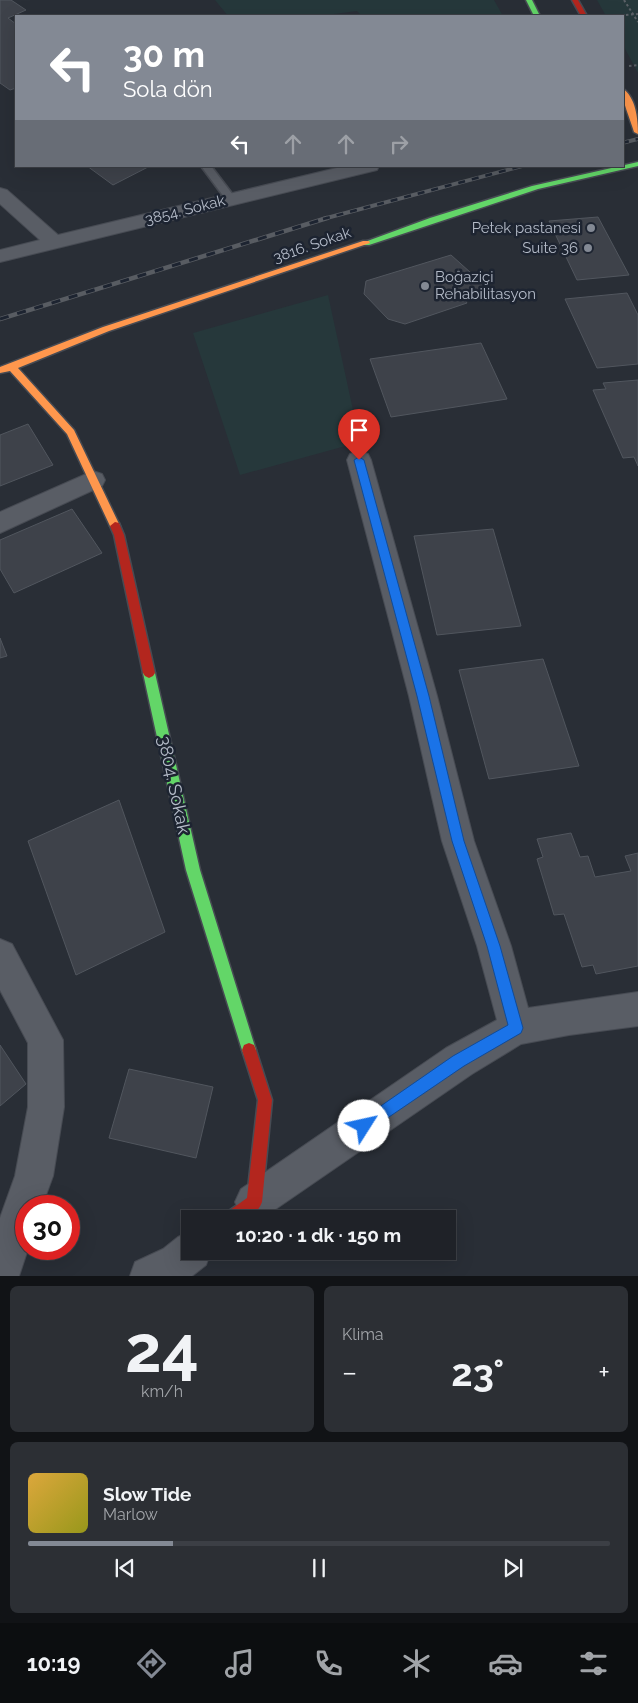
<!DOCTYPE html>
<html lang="tr">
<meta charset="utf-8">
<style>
body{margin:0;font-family:Raleway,sans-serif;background:#2c2f34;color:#f1f3f6;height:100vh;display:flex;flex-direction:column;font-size:19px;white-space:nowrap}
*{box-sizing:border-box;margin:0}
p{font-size:16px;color:#a1a4a8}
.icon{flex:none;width:28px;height:28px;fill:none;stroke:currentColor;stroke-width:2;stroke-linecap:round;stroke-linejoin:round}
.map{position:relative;height:1276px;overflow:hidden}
.details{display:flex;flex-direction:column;gap:10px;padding:10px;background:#111316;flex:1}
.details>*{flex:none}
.banner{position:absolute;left:15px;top:15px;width:609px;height:152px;border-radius:0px;box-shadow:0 5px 20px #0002,0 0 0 1px #3c3f45;background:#838994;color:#fff;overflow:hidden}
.speed{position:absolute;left:15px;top:1195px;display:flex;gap:10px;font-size:25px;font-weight:700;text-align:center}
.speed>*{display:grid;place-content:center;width:65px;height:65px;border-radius:50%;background:#1f2228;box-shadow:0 5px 20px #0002,0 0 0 1px #3c3f45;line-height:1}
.speed .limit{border:8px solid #d22;background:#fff;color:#111}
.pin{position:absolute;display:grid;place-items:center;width:42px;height:42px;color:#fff;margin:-51px -21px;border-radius:50% 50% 50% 0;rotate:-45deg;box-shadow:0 0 5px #0007}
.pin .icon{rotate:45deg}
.me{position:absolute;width:55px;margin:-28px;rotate:55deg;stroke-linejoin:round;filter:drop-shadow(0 0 4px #0008)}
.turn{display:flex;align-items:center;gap:18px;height:105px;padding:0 25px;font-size:22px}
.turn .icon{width:65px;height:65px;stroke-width:2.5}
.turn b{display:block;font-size:35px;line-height:42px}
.lanes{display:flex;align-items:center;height:48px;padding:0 25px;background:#0003;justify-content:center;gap:25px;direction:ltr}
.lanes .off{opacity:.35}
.big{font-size:38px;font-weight:700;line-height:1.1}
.details .widget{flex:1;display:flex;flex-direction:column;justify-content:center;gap:8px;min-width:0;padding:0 18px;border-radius:8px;background:#2c2f34}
.details .dial{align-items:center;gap:0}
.dial b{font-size:65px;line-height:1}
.song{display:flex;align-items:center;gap:15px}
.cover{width:60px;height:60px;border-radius:8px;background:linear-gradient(135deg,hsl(40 70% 55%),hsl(60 70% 35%))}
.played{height:5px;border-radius:2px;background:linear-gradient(90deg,#838994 25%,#3c3f45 25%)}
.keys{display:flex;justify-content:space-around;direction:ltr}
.heat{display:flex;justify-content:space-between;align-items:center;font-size:28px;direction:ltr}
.details .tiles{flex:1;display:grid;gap:10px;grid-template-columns:1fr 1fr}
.widget:last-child{grid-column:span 2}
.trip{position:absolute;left:181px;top:1210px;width:275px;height:50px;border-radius:0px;background:#1f2228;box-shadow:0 5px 20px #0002,0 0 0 1px #3c3f45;font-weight:700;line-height:50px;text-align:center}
.menu{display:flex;height:80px;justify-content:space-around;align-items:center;background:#0c0e10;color:#a1a4a8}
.menu .icon{width:35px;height:35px}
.menu .active{color:#838994}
.menu b{font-size:22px;color:#f1f3f6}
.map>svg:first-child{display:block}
</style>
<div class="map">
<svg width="638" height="1276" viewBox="0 0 638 1276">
<rect width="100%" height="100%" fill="#292e36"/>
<!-- green -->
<path fill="#26383b" d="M215,0H494L503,16H362L357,11L319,16H228Z
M597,0H638V73L623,45L622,16H606Z
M328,295L360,442L240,475L193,333Z"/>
<!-- building -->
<path fill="#3e424a" stroke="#51565e" d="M0,0H11L26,10L8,18L16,24V88L10,90L0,83Z
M87,166H150L113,185Z
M598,217L629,275L577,280L549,221Z
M451,255L490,290L465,300L467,303L405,324L388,319L364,294L366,281Z
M627,293L638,315V364L597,368L565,299Z
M481,343L507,399L391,417L370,359Z
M638,380V466L634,457L623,458L593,390L606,389L603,383Z
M28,424L53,465L0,486V435Z
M72,509L102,553L14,593L0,569V540Z
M493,529L521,626L437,635L414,536Z
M0,638L7,656L0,658Z
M543,659L579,766L489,779L459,670Z
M119,800L165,932L76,975L28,841Z
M571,833L580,857L588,856L595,877L631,871L625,856L638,853V966L596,974L593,965L582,967L564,914L554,915L537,859L543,857L537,839Z
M0,1045L26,1084L0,1106Z
M129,1069L213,1087L196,1158L109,1138Z"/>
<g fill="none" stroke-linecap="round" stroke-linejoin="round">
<defs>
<path id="lane" d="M201,166H211L236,199L235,201H227Z"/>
<path id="street" d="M345,166H379L377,170L0,262V250L40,240L0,204V188L7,190L58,235Z
M359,451L368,454L371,460L437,696L474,841L511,946L528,1008L638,992V1026L569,1035L521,1044L472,1074L267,1215C258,1220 250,1220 241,1215L235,1202L241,1189L446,1048L497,1020L477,946L442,841L409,696L347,460L350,454Z
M93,471L102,474L105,480L102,486L0,533V512Z
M0,939L12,944L63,1040L64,1107L53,1176L42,1206H26V1249H28L19,1276H0V1218L15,1176L28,1107V1043L0,990Z
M190,1232V1251H211L206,1265L192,1276H130L135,1262L163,1249L178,1237Z"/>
<path id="fast" d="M526,0H532L540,16H534Z
M638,162V166L538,189L369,245H363L362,243L430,218L532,186Z
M149,668L153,670L155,673L200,870L256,1050L254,1055L249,1057L244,1055L242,1050L186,870L143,673L145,670Z"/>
<path id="slow" d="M622,88C636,97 638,119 638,134L634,132C630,118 622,102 622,88Z
M363,241H369L370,243L109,331L18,368L74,430L120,526L119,529L115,530L110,526L67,434L10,371L0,373V367L103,327Z"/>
<path id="jam" d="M572,0H578L587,16H581Z
M115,522L119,523L124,535L155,673L153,676L149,678L145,676L143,673L114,535L110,526Z
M249,1043L254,1045L256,1050L272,1100L262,1202C255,1220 240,1219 224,1219L226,1213L247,1198L258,1100L242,1050L244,1045Z"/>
</defs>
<!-- lane casing -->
<use href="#lane" stroke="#474b53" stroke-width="3"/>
<!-- street casing -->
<use href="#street" stroke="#474b53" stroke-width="2"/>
<!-- fast casing -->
<use href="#fast" stroke="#474b53" stroke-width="3"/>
<!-- slow casing -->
<use href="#slow" stroke="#474b53" stroke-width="3"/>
<!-- jam casing -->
<use href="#jam" stroke="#474b53" stroke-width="3"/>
<!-- path -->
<path stroke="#5b6066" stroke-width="2" stroke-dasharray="2.5 2.5" stroke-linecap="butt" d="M624,0L638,22
M611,16L638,14
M629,66L638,65"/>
<!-- lane -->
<use href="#lane" fill="#595d65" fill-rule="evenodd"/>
<!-- street -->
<use href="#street" fill="#595d65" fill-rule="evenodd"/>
<!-- fast -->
<use href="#fast" fill="#63d668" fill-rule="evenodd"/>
<!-- slow -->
<use href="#slow" fill="#ff974d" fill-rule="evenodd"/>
<!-- jam -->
<use href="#jam" fill="#b3261e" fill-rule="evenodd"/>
<defs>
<path id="rail-far1" d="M622,143L638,139
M323,219L522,166"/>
<path id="rail" d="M0,319L327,218"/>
</defs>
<!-- rail-far1 casing -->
<use href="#rail-far1" stroke="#585c62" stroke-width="4"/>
<!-- rail casing -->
<use href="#rail" stroke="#585c62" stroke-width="4.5"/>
<!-- rail-far1 -->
<use href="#rail-far1" stroke="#1d2431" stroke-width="2.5" stroke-dasharray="7" stroke-linecap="butt"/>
<!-- rail -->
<use href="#rail" stroke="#1d2431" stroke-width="3" stroke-dasharray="9" stroke-linecap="butt"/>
</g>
<!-- route -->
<path fill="#1a73e8" stroke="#114b97" d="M359,457L364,460L429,696L464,841L500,946L523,1028L521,1033L464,1066L364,1134L359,1131L357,1126L359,1121L453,1056L508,1025L487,946L452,841L417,696L354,460Z"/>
<!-- markers -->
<g fill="#838994" stroke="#1d2431" stroke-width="2">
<circle cx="591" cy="228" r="5"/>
<circle cx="588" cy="248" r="5"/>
<circle cx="425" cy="286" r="5"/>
</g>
<g text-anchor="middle" stroke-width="5" stroke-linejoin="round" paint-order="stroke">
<!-- far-street labels -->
<g font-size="15" fill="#b3bac7" stroke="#1d2431">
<text transform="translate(185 210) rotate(-14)" y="5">3854. Sokak</text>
<text transform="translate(312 245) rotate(-19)" y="5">3816. Sokak</text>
</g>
<!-- far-poi labels -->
<g font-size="15" fill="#b3bac7" stroke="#1d2431" text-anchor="end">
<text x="581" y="233">Petek pastanesi</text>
<text x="578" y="253">Suite 36</text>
<text x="435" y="282" text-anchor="start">Boğaziçi<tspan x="435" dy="17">Rehabilitasyon</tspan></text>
</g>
<!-- street labels -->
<g font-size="18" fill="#b3bac7" stroke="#1d2431">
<text transform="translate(174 785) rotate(78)" y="6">3804. Sokak</text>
</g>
</g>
</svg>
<div class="speed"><div class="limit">30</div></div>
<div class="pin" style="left:359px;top:460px;background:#d93025"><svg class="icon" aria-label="arrive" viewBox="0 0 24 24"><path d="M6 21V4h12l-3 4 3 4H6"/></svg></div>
<svg class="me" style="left:364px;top:1126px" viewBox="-20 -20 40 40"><circle r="19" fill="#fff"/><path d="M0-13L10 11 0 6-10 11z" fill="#1a73e8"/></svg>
<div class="trip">10:20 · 1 dk · 150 m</div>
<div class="banner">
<div class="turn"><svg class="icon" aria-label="left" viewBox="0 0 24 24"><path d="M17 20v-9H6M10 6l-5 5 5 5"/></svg><div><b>30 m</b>Sola dön</div></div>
<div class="lanes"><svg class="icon" aria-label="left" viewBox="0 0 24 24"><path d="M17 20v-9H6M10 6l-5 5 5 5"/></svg><svg class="icon off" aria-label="ahead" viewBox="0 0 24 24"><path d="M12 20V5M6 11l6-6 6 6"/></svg><svg class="icon off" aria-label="ahead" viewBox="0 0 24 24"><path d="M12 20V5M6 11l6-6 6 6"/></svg><svg class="icon off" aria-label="right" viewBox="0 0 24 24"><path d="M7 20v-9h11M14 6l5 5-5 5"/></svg></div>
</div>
</div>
<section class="details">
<div class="tiles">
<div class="widget dial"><b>24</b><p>km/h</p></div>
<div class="widget"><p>Klima</p>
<div class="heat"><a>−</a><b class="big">23°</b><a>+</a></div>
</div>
<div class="widget">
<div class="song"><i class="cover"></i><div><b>Slow Tide</b><p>Marlow</p></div></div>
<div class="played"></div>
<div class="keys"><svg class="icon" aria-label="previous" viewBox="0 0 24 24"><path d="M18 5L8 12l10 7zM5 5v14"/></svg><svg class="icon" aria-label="pause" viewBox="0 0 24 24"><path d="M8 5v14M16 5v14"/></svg><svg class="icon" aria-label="next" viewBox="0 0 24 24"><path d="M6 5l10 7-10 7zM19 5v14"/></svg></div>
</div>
</div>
</section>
<nav class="menu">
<b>10:19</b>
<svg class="icon active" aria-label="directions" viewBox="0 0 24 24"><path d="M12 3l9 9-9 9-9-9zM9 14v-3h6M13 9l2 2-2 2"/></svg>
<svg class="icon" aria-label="music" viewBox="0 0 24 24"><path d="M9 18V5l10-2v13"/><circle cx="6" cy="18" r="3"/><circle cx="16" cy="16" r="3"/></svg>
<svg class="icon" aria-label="phone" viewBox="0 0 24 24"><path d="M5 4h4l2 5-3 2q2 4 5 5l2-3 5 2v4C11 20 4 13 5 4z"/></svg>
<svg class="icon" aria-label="climate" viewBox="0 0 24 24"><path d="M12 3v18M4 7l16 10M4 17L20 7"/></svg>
<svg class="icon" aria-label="car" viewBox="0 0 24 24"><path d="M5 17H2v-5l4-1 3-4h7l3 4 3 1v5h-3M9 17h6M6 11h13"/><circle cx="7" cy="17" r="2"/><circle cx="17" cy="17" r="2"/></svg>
<svg class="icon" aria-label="filters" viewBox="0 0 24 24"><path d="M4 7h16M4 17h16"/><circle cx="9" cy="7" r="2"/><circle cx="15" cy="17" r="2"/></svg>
</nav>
